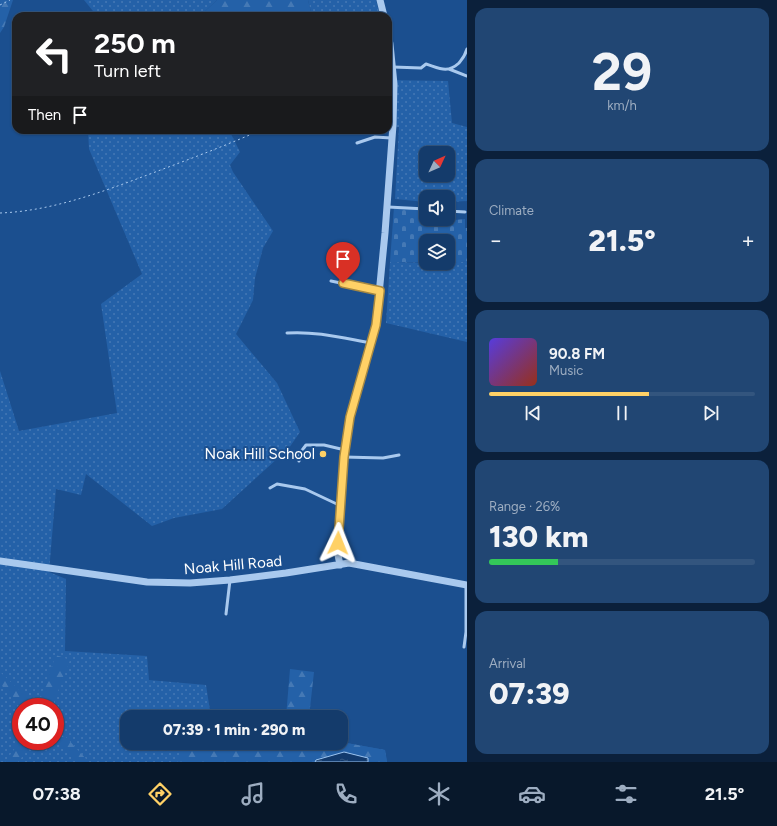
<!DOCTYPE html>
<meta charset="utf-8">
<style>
body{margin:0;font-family:Figtree,sans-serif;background:#214673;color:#f1f3f6;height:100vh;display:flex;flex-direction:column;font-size:15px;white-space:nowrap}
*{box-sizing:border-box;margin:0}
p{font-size:13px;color:#9dadc1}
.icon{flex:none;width:22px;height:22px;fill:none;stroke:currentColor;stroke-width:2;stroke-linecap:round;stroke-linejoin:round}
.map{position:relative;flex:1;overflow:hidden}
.side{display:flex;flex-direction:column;gap:8px;padding:8px;background:#0b203b;width:310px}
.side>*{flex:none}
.top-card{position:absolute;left:12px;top:12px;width:380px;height:122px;border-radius:12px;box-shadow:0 1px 3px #0004,0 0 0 1px #33557e;background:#202124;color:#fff;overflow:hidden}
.needle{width:26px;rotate:46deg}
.tools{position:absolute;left:419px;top:146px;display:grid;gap:8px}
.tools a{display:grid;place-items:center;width:36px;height:36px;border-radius:8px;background:#143b6b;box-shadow:0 1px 3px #0004,0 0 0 1px #33557e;font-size:20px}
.speed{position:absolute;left:12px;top:698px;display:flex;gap:8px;font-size:20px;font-weight:700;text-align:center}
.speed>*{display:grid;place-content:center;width:52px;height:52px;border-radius:50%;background:#143b6b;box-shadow:0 1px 3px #0004,0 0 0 1px #33557e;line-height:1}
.speed .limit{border:6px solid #d22;background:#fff;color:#111}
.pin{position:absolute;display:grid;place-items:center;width:34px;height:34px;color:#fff;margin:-41px -17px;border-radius:50% 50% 50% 0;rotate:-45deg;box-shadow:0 0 4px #0007}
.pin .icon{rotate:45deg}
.me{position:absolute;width:44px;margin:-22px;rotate:2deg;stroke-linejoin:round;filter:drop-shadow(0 0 3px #0008)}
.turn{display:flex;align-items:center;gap:14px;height:84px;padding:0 16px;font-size:18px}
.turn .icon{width:52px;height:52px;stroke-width:2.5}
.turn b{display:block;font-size:28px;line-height:34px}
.then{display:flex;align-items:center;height:38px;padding:0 16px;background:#0003;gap:8px;font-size:15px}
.big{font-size:30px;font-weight:800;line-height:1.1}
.side .tile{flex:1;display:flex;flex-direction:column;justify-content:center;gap:6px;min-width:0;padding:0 14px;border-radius:12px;background:#214673}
.side .dial{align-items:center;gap:0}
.dial b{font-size:52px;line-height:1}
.song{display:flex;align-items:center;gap:12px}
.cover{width:48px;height:48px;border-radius:6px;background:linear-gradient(135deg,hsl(250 70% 55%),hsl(10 70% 35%))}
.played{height:4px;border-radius:2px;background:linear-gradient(90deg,#ffd166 60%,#33557e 60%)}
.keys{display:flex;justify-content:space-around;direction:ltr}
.heat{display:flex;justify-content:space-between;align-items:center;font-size:22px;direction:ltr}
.charge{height:6px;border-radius:3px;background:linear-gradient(90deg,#34c759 26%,#33557e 0)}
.trip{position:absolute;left:120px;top:710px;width:228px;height:40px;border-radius:12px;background:#143b6b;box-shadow:0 1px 3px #0004,0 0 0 1px #33557e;font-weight:800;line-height:40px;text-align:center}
.menu{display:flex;height:64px;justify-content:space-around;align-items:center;background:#08182b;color:#9dadc1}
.menu .icon{width:28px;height:28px}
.menu .selected{color:#ffd166}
.menu b{font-size:18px;color:#f1f3f6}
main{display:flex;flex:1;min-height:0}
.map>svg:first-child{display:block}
</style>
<main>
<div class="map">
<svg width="467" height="762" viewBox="0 0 467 762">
<defs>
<pattern id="grass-dots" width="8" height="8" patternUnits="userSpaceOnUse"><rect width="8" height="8" fill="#2461a8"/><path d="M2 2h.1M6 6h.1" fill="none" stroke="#4579b5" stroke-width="1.8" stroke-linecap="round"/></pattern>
<pattern id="forest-firs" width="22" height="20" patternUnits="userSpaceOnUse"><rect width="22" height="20" fill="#2461a8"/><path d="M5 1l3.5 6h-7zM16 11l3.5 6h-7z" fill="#4579b5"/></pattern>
<pattern id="cemetery-stones" width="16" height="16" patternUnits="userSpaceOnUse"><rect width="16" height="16" fill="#2461a8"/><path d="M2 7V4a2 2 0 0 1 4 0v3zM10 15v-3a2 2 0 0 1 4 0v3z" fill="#4579b5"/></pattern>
<pattern id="water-ripples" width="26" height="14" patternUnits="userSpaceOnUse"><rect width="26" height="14" fill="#123a6d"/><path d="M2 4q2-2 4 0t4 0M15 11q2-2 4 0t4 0" fill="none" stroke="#365883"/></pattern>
</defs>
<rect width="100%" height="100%" fill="#1b4f8f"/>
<!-- grass -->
<path fill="url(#grass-dots)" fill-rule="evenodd" d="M84,0H217L200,16H97Z
M308,0H376L380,16H312Z
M388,67L389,80L448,81L452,123L467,127V201L448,202V197H426V202L395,199L399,127L388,128ZM426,153H448V175H426Z
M88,130H229L240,152L230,165L233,172L273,231L263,248L255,278L253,300L236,334L277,383L300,432L289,448L222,509L174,518L152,526L86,474L81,495L56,489L49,572L66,579L65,651L147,656L149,680L206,685L211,717H127V743L341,742L385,750L387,762H0V371L19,431L117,413L101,304L142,274L89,149ZM21,707H55V741H21Z
M467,261V342L386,323L390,262L448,263Z"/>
<!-- forest -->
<path fill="url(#forest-firs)" d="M0,0H13L4,27L0,33Z
M217,0H308L312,16H200Z
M56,655L70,660L52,707H24L0,684V672L37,706Z
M290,669L314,672L309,717H286Z
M55,725L86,759L89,762H76L55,739Z
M21,740L34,742L18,762H5Z
M341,742L385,750L387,762H177L192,743Z"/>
<!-- cemetery -->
<path fill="url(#cemetery-stones)" d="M394,207L426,209V219H444V221L465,219V228H467V261L461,262H448V241H426V262H390Z"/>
<!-- water -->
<path fill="url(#water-ripples)" stroke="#9cc4f0" d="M344,752L368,758V762H315L316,760Z"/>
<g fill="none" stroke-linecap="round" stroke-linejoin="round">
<!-- path -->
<path stroke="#a9c9ee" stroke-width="1" stroke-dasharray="2 3" stroke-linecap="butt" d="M0,5L10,0
M0,213C52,211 102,192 150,174C187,160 225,146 261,130"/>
<!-- service -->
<path stroke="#a9c9ee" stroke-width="3" d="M393,67L421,68L426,64C439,68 447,74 459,63C463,58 465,56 467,49
M449,69L467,76
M357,143L375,137L391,138
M388,207L426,209
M448,211L465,212
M331,281L379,291
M287,333C316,331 343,338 371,343
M344,457L383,458L399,455
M299,461L300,453L306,445H324L345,450
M270,488L277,484L305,489L341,506
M226,614L230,580
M464,647L466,632V585"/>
<!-- tertiary -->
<path stroke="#a9c9ee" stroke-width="7" d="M380,0L384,16
M0,561L147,582L190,583L230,580L286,573L349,563L467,585
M340,565L338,555L339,530L345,450L350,417L376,325L385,233L393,125L394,84L390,44L388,34"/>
</g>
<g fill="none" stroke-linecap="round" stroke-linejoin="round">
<defs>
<path id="route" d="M338,543L344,457L350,417L376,325L380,291L343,283"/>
</defs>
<!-- route casing -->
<use href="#route" stroke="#a68842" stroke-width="10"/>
<!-- route -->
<use href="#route" stroke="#ffd166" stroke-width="7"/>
</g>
<!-- markers -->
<circle fill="#ffd166" stroke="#1b4f8f" stroke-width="1.5" cx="323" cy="454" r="4"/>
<g text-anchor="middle" stroke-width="4" stroke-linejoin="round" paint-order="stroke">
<!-- poi labels -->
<g font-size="15" fill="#fff" stroke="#1b4f8f" text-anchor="end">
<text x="315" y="459">Noak Hill School</text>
</g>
<!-- street labels -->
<g font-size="15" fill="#fff" stroke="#1b4f8f">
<text transform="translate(233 565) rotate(-5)" y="5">Noak Hill Road</text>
</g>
</g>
</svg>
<div class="tools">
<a><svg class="needle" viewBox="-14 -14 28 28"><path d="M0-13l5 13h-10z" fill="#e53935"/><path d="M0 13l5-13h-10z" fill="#9dadc1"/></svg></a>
<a><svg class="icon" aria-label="sound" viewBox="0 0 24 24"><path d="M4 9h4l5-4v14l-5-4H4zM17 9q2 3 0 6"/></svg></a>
<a><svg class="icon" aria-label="layers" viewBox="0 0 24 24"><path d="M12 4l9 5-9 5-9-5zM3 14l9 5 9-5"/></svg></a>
</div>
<div class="speed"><div class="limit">40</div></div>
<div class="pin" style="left:343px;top:283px;background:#d93025"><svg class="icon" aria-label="arrive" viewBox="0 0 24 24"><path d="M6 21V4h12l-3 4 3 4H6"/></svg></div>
<svg class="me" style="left:338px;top:543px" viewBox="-20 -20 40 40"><path d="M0-17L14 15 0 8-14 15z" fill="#ffd166" stroke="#fff" stroke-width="4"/></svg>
<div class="trip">07:39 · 1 min · 290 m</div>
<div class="top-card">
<div class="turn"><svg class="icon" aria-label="left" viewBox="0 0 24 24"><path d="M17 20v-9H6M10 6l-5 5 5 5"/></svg><div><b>250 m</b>Turn left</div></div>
<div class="then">Then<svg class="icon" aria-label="arrive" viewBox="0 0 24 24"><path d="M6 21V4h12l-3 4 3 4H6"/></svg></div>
</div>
</div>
<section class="side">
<div class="tile dial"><b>29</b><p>km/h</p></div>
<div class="tile"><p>Climate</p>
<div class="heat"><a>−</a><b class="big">21.5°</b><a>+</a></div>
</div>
<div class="tile">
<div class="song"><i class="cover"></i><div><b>90.8 FM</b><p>Music</p></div></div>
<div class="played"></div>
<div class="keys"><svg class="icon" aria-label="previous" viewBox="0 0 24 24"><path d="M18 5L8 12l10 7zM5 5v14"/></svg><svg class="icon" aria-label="pause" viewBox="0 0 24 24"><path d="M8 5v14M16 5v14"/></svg><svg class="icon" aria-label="next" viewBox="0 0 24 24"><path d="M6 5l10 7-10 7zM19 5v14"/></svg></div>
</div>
<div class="tile"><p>Range · 26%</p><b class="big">130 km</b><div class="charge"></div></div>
<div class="tile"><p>Arrival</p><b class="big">07:39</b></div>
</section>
</main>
<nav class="menu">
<b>07:38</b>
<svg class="icon selected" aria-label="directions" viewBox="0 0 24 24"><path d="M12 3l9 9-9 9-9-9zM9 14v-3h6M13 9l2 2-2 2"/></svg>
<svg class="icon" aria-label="music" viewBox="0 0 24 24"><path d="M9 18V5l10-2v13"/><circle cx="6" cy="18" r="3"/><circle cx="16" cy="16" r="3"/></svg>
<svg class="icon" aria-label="phone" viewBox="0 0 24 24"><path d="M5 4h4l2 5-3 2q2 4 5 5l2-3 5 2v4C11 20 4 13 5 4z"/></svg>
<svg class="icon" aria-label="climate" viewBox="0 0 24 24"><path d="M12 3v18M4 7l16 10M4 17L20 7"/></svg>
<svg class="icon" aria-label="car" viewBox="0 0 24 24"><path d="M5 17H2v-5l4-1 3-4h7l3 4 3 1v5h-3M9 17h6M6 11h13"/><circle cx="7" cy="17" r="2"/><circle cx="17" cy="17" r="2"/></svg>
<svg class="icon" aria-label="filters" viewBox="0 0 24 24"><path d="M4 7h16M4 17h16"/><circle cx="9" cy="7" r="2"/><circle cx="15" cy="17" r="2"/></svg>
<b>21.5°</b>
</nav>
